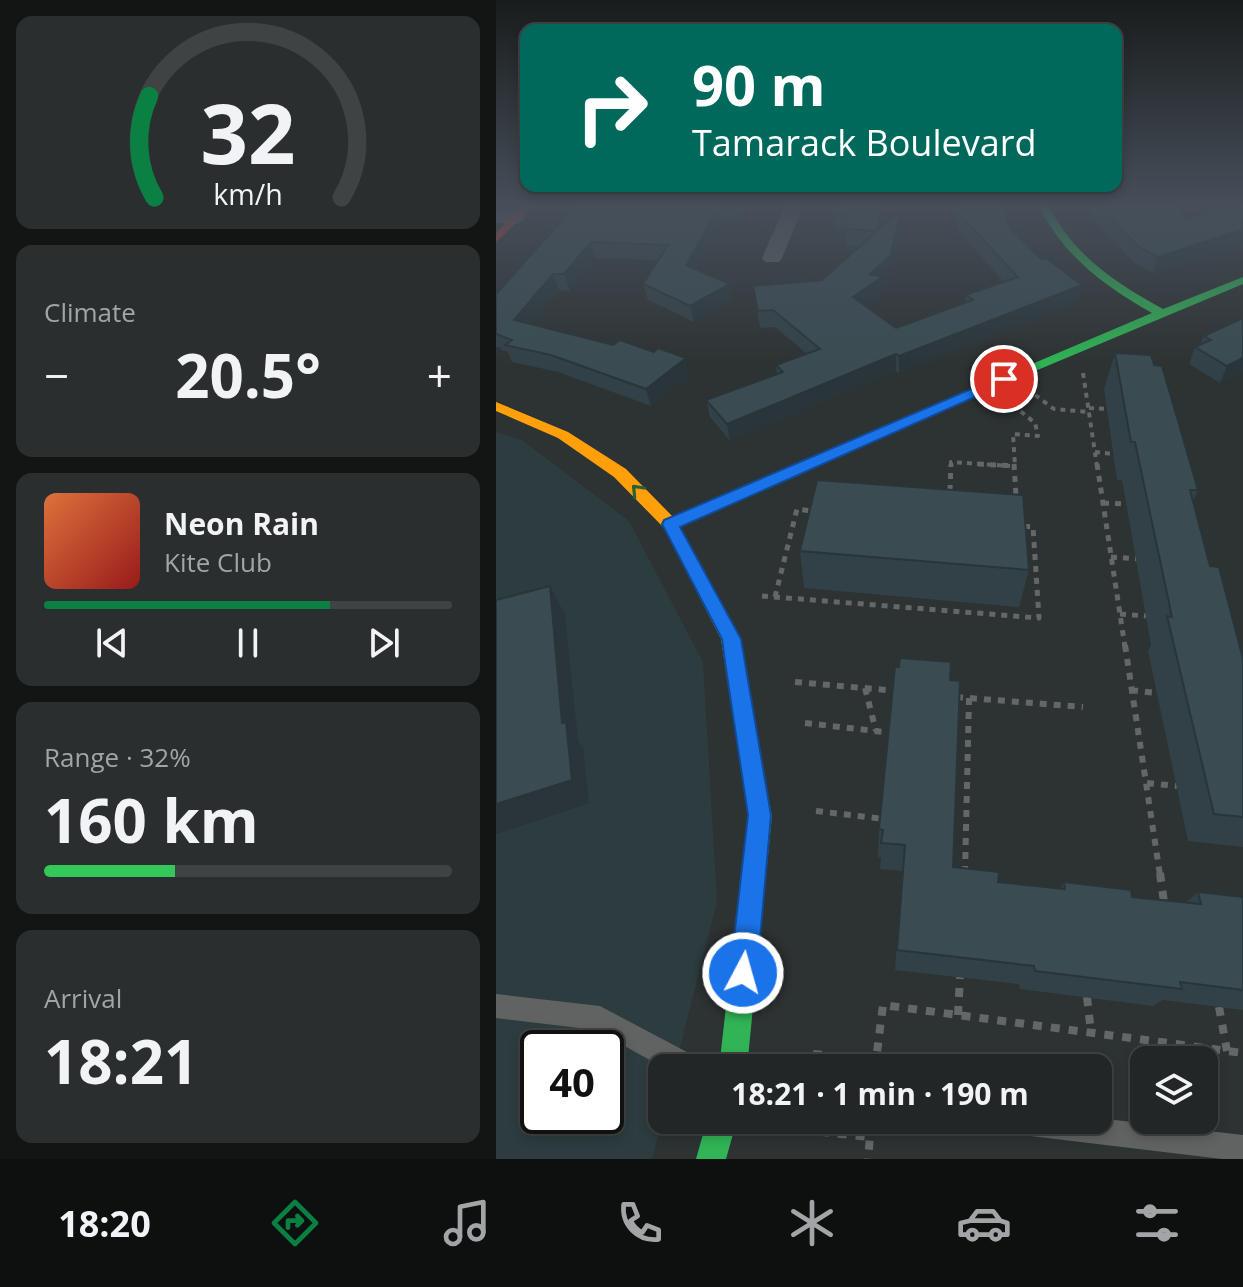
<!DOCTYPE html>
<meta charset="utf-8">
<style>
body{margin:0;font-family:"Open Sans",sans-serif;background:#2a2e2e;color:#f1f3f6;height:100vh;display:flex;flex-direction:column;font-size:30px;white-space:nowrap}
*{box-sizing:border-box;margin:0}
p{font-size:26px;color:#a2a5a7}
.icon{flex:none;width:44px;height:44px;fill:none;stroke:currentColor;stroke-width:2;stroke-linecap:round;stroke-linejoin:round}
.map{position:relative;flex:1;overflow:hidden}
.sheet{display:flex;flex-direction:column;gap:16px;padding:16px;background:#131515;width:496px}
.sheet>*{flex:none}
.hud{position:absolute;left:24px;top:24px;width:602px;height:168px;border-radius:16px;box-shadow:0 4px 12px #0003,0 0 0 2px #3f4343;background:#00695c;color:#fff;overflow:hidden}
.controls{position:absolute;left:634px;top:1046px;display:grid;gap:16px}
.controls a{display:grid;place-items:center;width:88px;height:88px;border-radius:16px;background:#222626;box-shadow:0 4px 12px #0003,0 0 0 2px #3f4343;font-size:40px}
.speed{position:absolute;left:24px;top:1030px;display:flex;gap:16px;font-size:40px;font-weight:700;text-align:center}
.speed>*{display:grid;place-content:center;width:104px;height:104px;border-radius:50%;background:#222626;box-shadow:0 4px 12px #0003,0 0 0 2px #3f4343;line-height:1}
.speed .limit{border:4px solid #111;border-radius:12px;background:#fff;color:#111}
.pin{position:absolute;display:grid;place-items:center;width:68px;height:68px;color:#fff;margin:-34px;border:4px solid #fff;border-radius:50%;box-shadow:0 2px 8px #0007}
.me{position:absolute;width:88px;margin:-44px;rotate:6deg;stroke-linejoin:round;filter:drop-shadow(0 0 6px #0008)}
.turn{display:flex;align-items:center;gap:28px;height:168px;padding:0 40px;font-size:36px}
.turn .icon{width:104px;height:104px;stroke-width:2.5}
.turn b{display:block;font-size:56px;line-height:68px}
.big{font-size:60px;font-weight:700;line-height:1.1}
.sheet .card{flex:1;display:flex;flex-direction:column;justify-content:center;gap:12px;min-width:0;padding:0 28px;border-radius:16px;background:#2a2e2e}
.sheet .dial{align-items:center;gap:0}
.dial svg{height:208px;overflow:visible;fill:none;stroke:#3f4343;stroke-width:7;stroke-linecap:round;text-anchor:middle}
.dial text{fill:#f1f3f6;stroke:none}
.song{display:flex;align-items:center;gap:24px}
.cover{width:96px;height:96px;border-radius:12px;background:linear-gradient(135deg,hsl(20 70% 55%),hsl(0 70% 35%))}
.played{height:8px;border-radius:4px;background:linear-gradient(90deg,#0b8043 70%,#3f4343 70%)}
.keys{display:flex;justify-content:space-around;direction:ltr}
.heat{display:flex;justify-content:space-between;align-items:center;font-size:44px;direction:ltr}
.charge{height:12px;border-radius:6px;background:linear-gradient(90deg,#34c759 32%,#3f4343 0)}
.trip{position:absolute;left:152px;top:1054px;width:464px;height:80px;border-radius:16px;background:#222626;box-shadow:0 4px 12px #0003,0 0 0 2px #3f4343;font-weight:700;line-height:80px;text-align:center}
.menu{display:flex;height:128px;justify-content:space-around;align-items:center;background:#0e0f0f;color:#a2a5a7}
.menu .icon{width:56px;height:56px}
.menu .current{color:#0b8043}
.menu b{font-size:36px;color:#f1f3f6}
main{display:flex;flex:1;min-height:0}
.map>svg:first-child{display:block}
</style>
<main>
<section class="sheet">
<div class="card dial"><svg viewBox="0 0 100 80">
<path d="M14 69A42 42 0 1 1 86 69"/>
<path d="M14 69A42 42 0 0 1 12 30" stroke="#0b8043"/>
<text x="50" y="56" font-size="32" font-weight="700">32</text>
<text x="50" y="72" font-size="11">km/h</text>
</svg></div>
<div class="card"><p>Climate</p>
<div class="heat"><a>−</a><b class="big">20.5°</b><a>+</a></div>
</div>
<div class="card">
<div class="song"><i class="cover"></i><div><b>Neon Rain</b><p>Kite Club</p></div></div>
<div class="played"></div>
<div class="keys"><svg class="icon" aria-label="previous" viewBox="0 0 24 24"><path d="M18 5L8 12l10 7zM5 5v14"/></svg><svg class="icon" aria-label="pause" viewBox="0 0 24 24"><path d="M8 5v14M16 5v14"/></svg><svg class="icon" aria-label="next" viewBox="0 0 24 24"><path d="M6 5l10 7-10 7zM19 5v14"/></svg></div>
</div>
<div class="card"><p>Range · 32%</p><b class="big">160 km</b><div class="charge"></div></div>
<div class="card"><p>Arrival</p><b class="big">18:21</b></div>
</section>
<div class="map">
<svg width="747" height="1159" viewBox="0 0 747 1159">
<rect width="100%" height="100%" fill="#2d3232"/>
<!-- built -->
<path fill="#2d3c3f" fill-rule="evenodd" d="M0,432L26,440L133,521L207,662L221,901L179,1068H166V1120L156,1159H0ZM42,1048H110V1116H42Z"/>
<g fill="none" stroke-linecap="round" stroke-linejoin="round">
<!-- path-far3 -->
<path stroke="#646767" stroke-width="4" stroke-dasharray="5 5" stroke-linecap="butt" d="M587,373L601,466
M539,395L558,409L593,412
M517,405L539,423L542,436L517,434L519,466
M593,408L612,409
M599,452L617,454
M455,466V462L514,466"/>
<!-- path-far2 -->
<path stroke="#646767" stroke-width="5" stroke-dasharray="6 6" stroke-linecap="butt" d="M482,464L519,466
M518,464L520,496
M601,464L629,647
M454,491L455,464
M607,503L630,504
M615,557L643,559
M266,596L543,618L537,527L523,526
M279,597L301,509L317,511
M624,614L650,616"/>
<!-- path-far1 -->
<path stroke="#646767" stroke-width="6" stroke-dasharray="7 7" stroke-linecap="butt" d="M629,645L664,875
M299,682L402,691
M369,688L380,731
M635,690L660,693
M460,697L587,707
M309,723L397,733
M651,783L681,786
M320,811L388,819
M469,873L473,698"/>
<!-- path -->
<path stroke="#646767" stroke-width="8" stroke-dasharray="9 9" stroke-linecap="butt" d="M664,873L668,902H665
M591,997L595,1032
M723,1007L731,1051
M462,1015L464,977
M317,1054L380,1060L387,1005L747,1053
M306,1130L374,1137L372,1159"/>
<!-- lane -->
<path fill="#616363" fill-rule="evenodd" d="M0,994L104,1006L204,1059L208,1068H168L100,1030L0,1018Z
M602,1118L747,1135V1159H726L509,1133L500,1129L496,1120H602Z"/>
<!-- street -->
<path fill="#616363" fill-rule="evenodd" d="M290,204H308L286,258L283,262H269L266,258Z
M0,211L21,212L31,218L21,224L0,223Z"/>
<!-- fast -->
<path fill="#30b455" fill-rule="evenodd" d="M542,204H552C577,255 618,282 667,309L747,277V284L472,399L180,528H168L166,524L168,520L656,313C607,285 567,256 542,204Z
M259,776L267,779L276,815L251,1068H223L252,815L248,787L251,779Z
M211,1120H241L230,1159H200Z"/>
<!-- slow -->
<path fill="#ff9f0a" fill-rule="evenodd" d="M0,402L72,432L130,469L180,520L245,639L270,787L267,795L259,798L251,795L248,787L225,639L168,528L118,477L62,438L0,411Z"/>
<!-- jam -->
<path fill="#e5322d" fill-rule="evenodd" d="M29,204H40L0,242V233Z"/>
</g>
<!-- wall -->
<path fill="#324147" d="M81,204H251L243,220H227L200,269L234,284L237,301L198,322L152,300L147,284L162,260L99,258L74,291L63,290L35,324L194,376L155,406L62,372L16,362L12,352L5,350L4,347H0V294Z
M342,204H391L385,227L404,211V226L395,271L386,279V294L369,306L400,328L469,303L470,295L508,282L463,232L456,204H504L514,228L545,259L586,285L582,302L403,373L400,371L234,441L214,417L210,400L281,375L280,365L311,354L279,327L264,328L257,286L326,280L364,246L350,245L349,230H339V214Z
M593,204H680L688,218L744,208L741,204H747V243L657,273L638,263L600,222Z
M747,318V371L724,383L693,364L699,347L704,345L708,336Z
M619,353L702,490L697,501L714,566L747,659V847L692,841L652,651L655,645L626,480H621L608,389Z
M304,551L533,570L523,607L308,588Z
M454,680L457,867L502,882L564,888L568,882L636,897L690,902L702,892L747,897V1010L667,1000L657,1006L524,989L523,984L399,970L406,871L384,869L385,857H382L383,829Z"/>
<!-- shaded-wall -->
<path fill="#293539" d="M225,204L227,220L193,281L190,265Z
M241,204H251L243,220L240,205Z
M387,204H391L381,247V231Z
M404,211V226L395,271L386,279V294L358,314L357,297L374,274Z
M747,229V243L657,273L662,257Z
M95,242L99,258L74,291L68,274Z
M57,274L63,290L25,337L18,320Z
M234,284L237,301L198,322L194,306Z
M586,285L582,302L403,373V356Z
M400,354V371L234,441L231,424Z
M190,358L194,376L155,406L150,389Z
M747,358V371L724,383L731,366Z
M54,586L69,615L82,741L87,747L93,803L0,834V804L66,723Z"/>
<!-- building -->
<path fill="#3a4c52" stroke="#293539" stroke-width="2" d="M81,204H241H225L190,265L234,284L194,306L147,284L172,245L95,242L68,274H57L18,320L117,345L124,340L158,352L162,348L190,358L150,389L55,355L9,345L16,340L0,334V294Z
M342,204H387L381,231L349,229L353,215L339,214Z
M461,204H504L514,228L545,259L550,258L586,285L403,356L400,354L231,424L210,400L287,372L280,365L324,349L277,310L262,311L257,286L326,280L404,211L395,255L374,274L386,277L357,297L400,328L477,300L470,295L522,277L465,216Z
M602,204H680L688,218L747,208V229L662,257L643,247L603,207Z
M747,318V358L731,366L699,347L715,340L708,336Z
M619,353L655,355L658,365L666,366L702,490H694L714,566L723,567L747,659V817L718,814L671,616L676,617L639,442H635Z
M321,480L527,495L533,570L304,551Z
M54,586L66,723L70,722L76,780L0,804V600Z
M404,658L455,662L454,680L464,681L457,867L503,872L502,882L569,889L568,882L618,888L635,890L636,897L705,904L702,892L747,897V990L684,982L686,989L539,971L538,966L401,950L409,845L385,843L387,830L383,829L399,667H403Z"/>
<!-- one-way arrows -->
<defs><path id="oneway-chevron" d="M-2-3.5L2.5 0L-2 3.5" fill="none" stroke-width="1.6" stroke-linecap="round" stroke-linejoin="round" transform="scale(2)"/></defs>
<use stroke="#26613c" href="#oneway-chevron" transform="translate(141 490) rotate(-134)"/>
<!-- sky -->
<linearGradient id="sky" x2="0" y2="1"><stop stop-color="#191c1c"/><stop offset="0.56" stop-color="#464f5a"/><stop offset="1" stop-color="#464f5a" stop-opacity="0"/></linearGradient>
<rect width="747" height="366" fill="url(#sky)"/>
<!-- route -->
<path fill="#1a73e8" stroke="#114b97" stroke-width="2" d="M508,375L515,379L513,382L184,527L245,639L275,815L261,973L257,983L247,987L238,983L234,973L252,815L230,669L226,639L166,524L168,520Z"/>
</svg>
<div class="controls">
<a><svg class="icon" aria-label="layers" viewBox="0 0 24 24"><path d="M12 4l9 5-9 5-9-5zM3 14l9 5 9-5"/></svg></a>
</div>
<div class="speed"><div class="limit">40</div></div>
<div class="pin" style="left:508px;top:379px;background:#d93025"><svg class="icon" aria-label="arrive" viewBox="0 0 24 24"><path d="M6 21V4h12l-3 4 3 4H6"/></svg></div>
<svg class="me" style="left:247px;top:973px" viewBox="-20 -20 40 40"><circle r="17" fill="#1a73e8" stroke="#fff" stroke-width="3"/><path d="M0-11L8 9 0 5-8 9z" fill="#fff"/></svg>
<div class="trip">18:21 · 1 min · 190 m</div>
<div class="hud">
<div class="turn"><svg class="icon" aria-label="right" viewBox="0 0 24 24"><path d="M7 20v-9h11M14 6l5 5-5 5"/></svg><div><b>90 m</b>Tamarack Boulevard</div></div>
</div>
</div>
</main>
<nav class="menu">
<b>18:20</b>
<svg class="icon current" aria-label="directions" viewBox="0 0 24 24"><path d="M12 3l9 9-9 9-9-9zM9 14v-3h6M13 9l2 2-2 2"/></svg>
<svg class="icon" aria-label="music" viewBox="0 0 24 24"><path d="M9 18V5l10-2v13"/><circle cx="6" cy="18" r="3"/><circle cx="16" cy="16" r="3"/></svg>
<svg class="icon" aria-label="phone" viewBox="0 0 24 24"><path d="M5 4h4l2 5-3 2q2 4 5 5l2-3 5 2v4C11 20 4 13 5 4z"/></svg>
<svg class="icon" aria-label="climate" viewBox="0 0 24 24"><path d="M12 3v18M4 7l16 10M4 17L20 7"/></svg>
<svg class="icon" aria-label="car" viewBox="0 0 24 24"><path d="M5 17H2v-5l4-1 3-4h7l3 4 3 1v5h-3M9 17h6M6 11h13"/><circle cx="7" cy="17" r="2"/><circle cx="17" cy="17" r="2"/></svg>
<svg class="icon" aria-label="filters" viewBox="0 0 24 24"><path d="M4 7h16M4 17h16"/><circle cx="9" cy="7" r="2"/><circle cx="15" cy="17" r="2"/></svg>
</nav>
